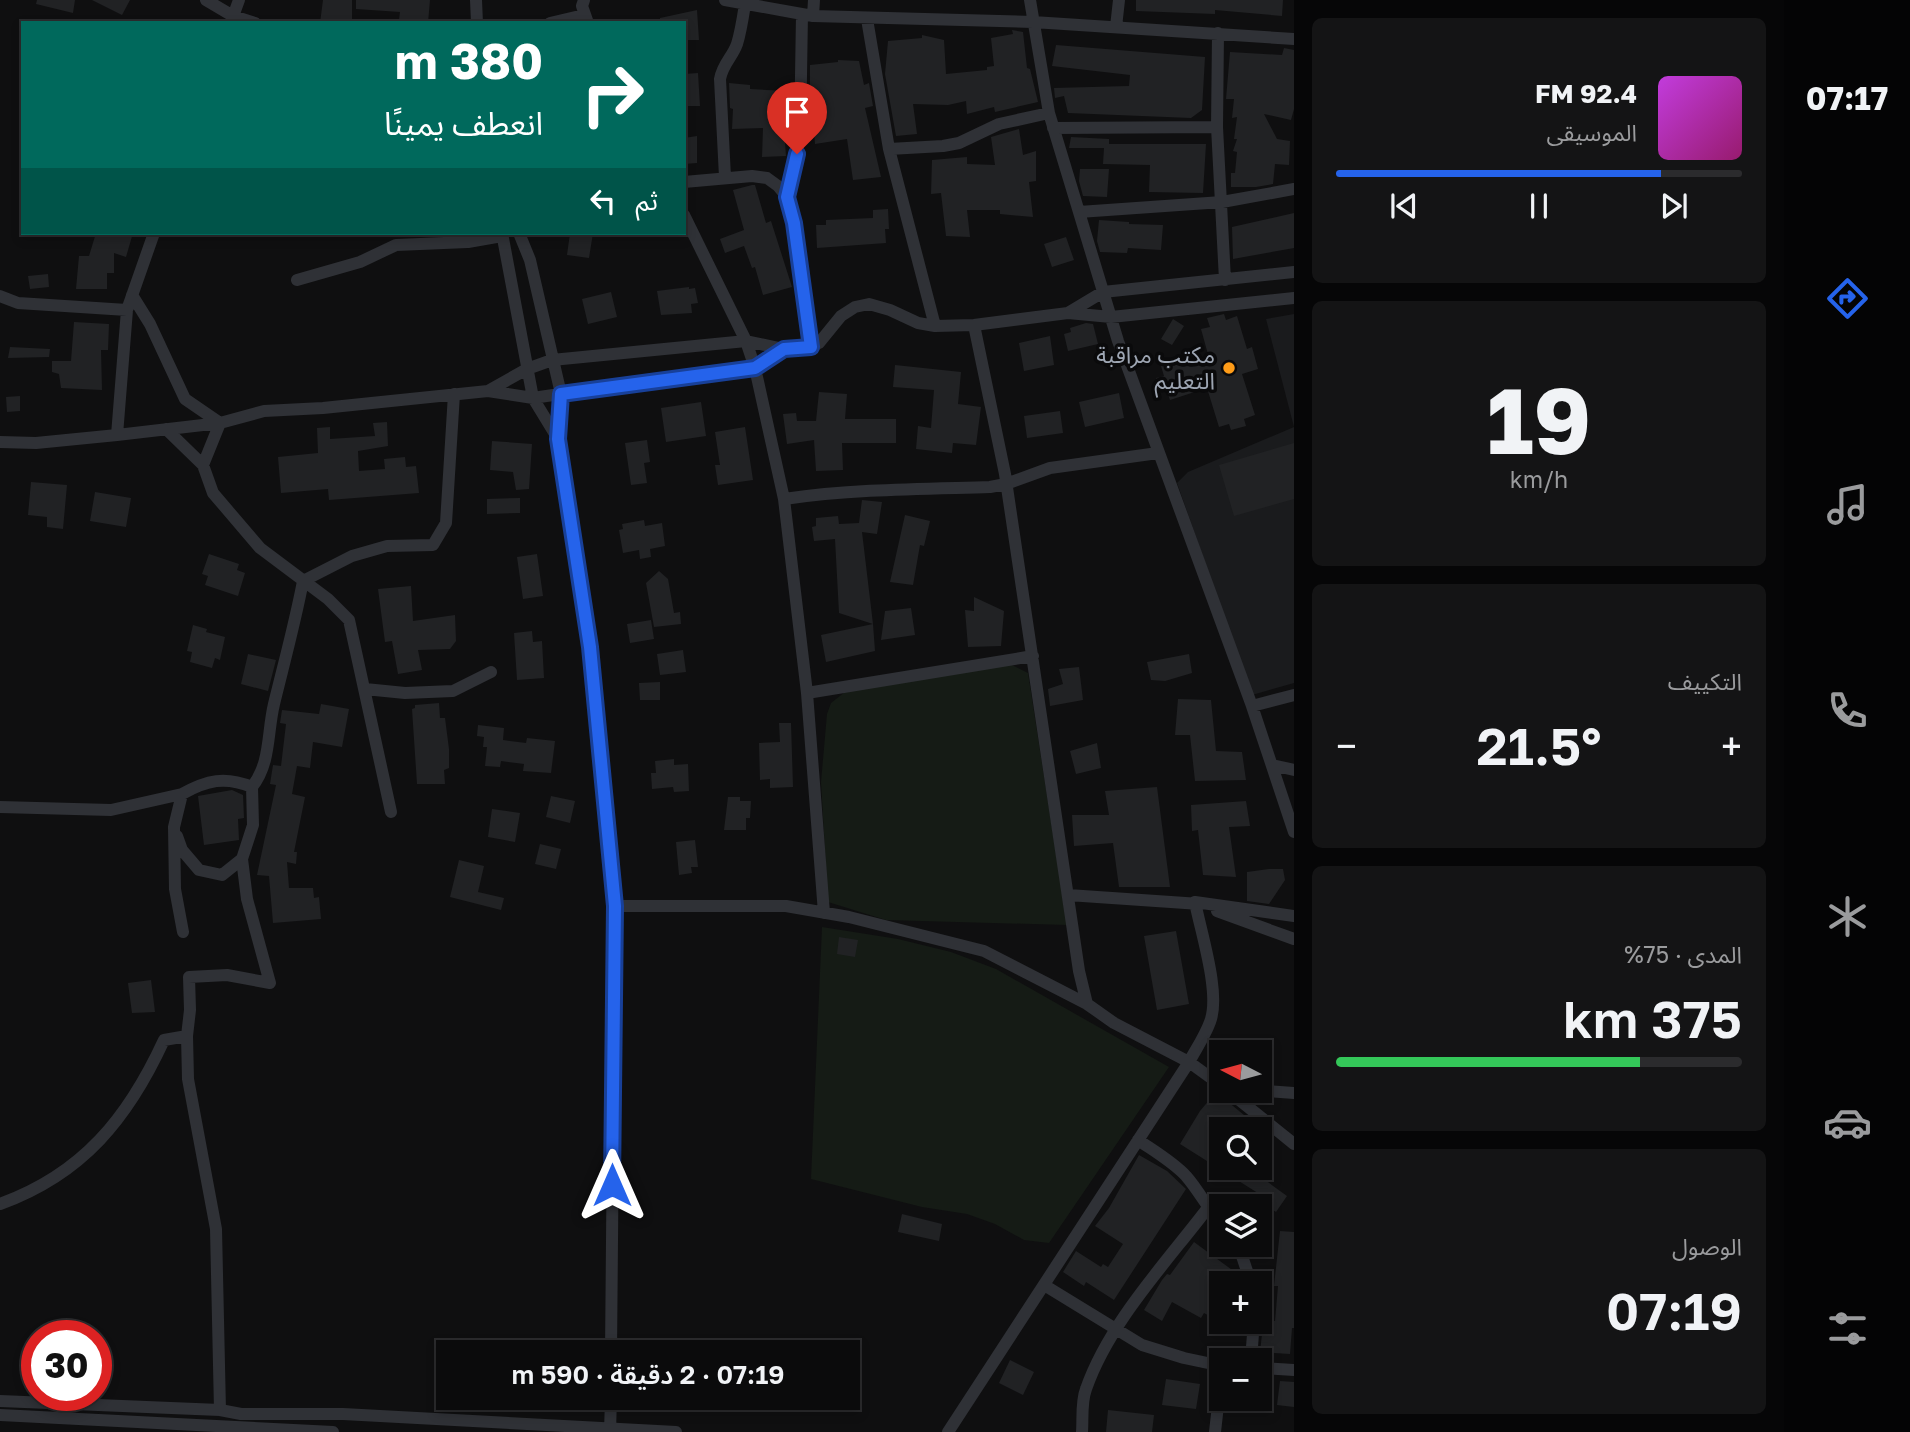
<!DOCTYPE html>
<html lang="ar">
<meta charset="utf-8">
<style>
body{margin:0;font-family:"Golos Text","Noto Sans Arabic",sans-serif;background:#141415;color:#f1f3f6;direction:rtl;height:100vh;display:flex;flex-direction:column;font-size:26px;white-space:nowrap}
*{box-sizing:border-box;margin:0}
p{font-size:23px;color:#9a9b9d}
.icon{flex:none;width:38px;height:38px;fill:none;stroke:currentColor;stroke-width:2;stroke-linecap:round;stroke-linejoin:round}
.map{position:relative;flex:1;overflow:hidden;direction:ltr}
.details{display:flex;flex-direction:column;gap:18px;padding:18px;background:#060607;width:490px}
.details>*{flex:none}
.guide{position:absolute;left:21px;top:21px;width:665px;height:214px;border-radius:0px;box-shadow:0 4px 10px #0003,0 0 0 2px #2b2b2d;direction:rtl;background:#00695c;color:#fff;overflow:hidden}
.needle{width:46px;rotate:276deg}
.fabs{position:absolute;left:1209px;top:1040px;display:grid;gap:14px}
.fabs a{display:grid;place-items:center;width:63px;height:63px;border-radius:0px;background:#0b0b0c;box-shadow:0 4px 10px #0003,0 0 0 2px #2b2b2d;font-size:35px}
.speed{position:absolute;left:21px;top:1320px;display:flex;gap:14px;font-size:35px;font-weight:700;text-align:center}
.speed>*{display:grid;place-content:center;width:91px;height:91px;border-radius:50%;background:#0b0b0c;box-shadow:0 4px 10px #0003,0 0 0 2px #2b2b2d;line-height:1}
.speed .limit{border:10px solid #d22;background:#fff;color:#111}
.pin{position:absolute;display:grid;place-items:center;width:60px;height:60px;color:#fff;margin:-72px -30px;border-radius:50% 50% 50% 0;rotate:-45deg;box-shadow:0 0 7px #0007}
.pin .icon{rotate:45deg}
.me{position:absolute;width:77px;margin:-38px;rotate:0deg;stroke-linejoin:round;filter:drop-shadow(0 0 5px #0008)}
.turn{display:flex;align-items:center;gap:24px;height:147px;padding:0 28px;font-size:32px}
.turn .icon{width:91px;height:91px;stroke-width:2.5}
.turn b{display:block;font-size:49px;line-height:60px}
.then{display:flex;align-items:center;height:66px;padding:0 28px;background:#0003;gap:14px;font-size:26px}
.big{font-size:52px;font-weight:600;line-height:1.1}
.details .widget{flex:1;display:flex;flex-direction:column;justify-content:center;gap:10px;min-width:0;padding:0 24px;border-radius:10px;background:#141415}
.details .dial{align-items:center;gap:0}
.dial b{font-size:91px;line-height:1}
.song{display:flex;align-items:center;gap:21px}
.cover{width:84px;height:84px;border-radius:10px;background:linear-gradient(135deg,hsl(290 70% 55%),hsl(320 70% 35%))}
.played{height:7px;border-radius:4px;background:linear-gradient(90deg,#2563eb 80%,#2b2b2d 80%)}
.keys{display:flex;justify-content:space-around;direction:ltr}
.heat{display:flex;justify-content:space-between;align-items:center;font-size:38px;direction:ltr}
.charge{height:10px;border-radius:5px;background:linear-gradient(90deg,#34c759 75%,#2b2b2d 0)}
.trip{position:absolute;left:436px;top:1340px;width:424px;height:70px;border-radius:0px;background:#0b0b0c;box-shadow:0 4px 10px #0003,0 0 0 2px #2b2b2d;font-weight:600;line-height:70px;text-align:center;direction:rtl}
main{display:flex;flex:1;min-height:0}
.dock{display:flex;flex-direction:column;width:126px;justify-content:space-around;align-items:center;background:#040405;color:#9a9b9d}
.dock .icon{width:49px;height:49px}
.dock .selected{color:#2563eb}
.dock b{font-size:32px;color:#f1f3f6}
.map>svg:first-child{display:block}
</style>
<main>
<nav class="dock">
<b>07:17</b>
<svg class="icon selected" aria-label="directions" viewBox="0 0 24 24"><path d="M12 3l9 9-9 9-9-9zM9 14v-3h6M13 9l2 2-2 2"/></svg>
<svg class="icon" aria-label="music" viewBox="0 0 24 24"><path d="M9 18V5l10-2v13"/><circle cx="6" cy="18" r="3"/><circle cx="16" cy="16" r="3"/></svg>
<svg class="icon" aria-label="phone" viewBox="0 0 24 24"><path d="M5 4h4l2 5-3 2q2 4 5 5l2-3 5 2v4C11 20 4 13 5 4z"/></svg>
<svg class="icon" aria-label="climate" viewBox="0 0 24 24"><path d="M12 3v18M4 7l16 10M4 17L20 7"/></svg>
<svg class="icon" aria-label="car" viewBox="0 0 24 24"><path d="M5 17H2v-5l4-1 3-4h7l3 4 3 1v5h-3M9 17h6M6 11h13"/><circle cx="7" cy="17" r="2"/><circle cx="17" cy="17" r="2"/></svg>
<svg class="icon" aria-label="filters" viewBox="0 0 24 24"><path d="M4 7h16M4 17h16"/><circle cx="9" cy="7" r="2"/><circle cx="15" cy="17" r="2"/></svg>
</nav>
<section class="details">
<div class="widget">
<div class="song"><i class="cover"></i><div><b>92.4 FM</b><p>الموسيقى</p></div></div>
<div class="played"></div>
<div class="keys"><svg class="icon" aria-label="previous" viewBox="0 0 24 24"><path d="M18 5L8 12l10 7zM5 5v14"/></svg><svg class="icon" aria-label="pause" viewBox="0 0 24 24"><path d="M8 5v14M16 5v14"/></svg><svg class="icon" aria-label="next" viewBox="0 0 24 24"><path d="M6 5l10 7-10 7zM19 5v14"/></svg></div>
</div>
<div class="widget dial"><b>19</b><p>km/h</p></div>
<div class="widget"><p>التكييف</p>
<div class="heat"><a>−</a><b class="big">21.5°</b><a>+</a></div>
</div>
<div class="widget"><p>المدى · 75%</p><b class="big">375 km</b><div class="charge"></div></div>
<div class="widget"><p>الوصول</p><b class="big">07:19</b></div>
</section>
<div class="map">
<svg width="1294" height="1432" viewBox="0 0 1294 1432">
<rect width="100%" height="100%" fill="#0f0f10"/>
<!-- built -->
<path fill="#1a1b1d" d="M1294,314V683L1252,695L1177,483L1188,472L1294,427L1266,319Z"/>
<!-- green -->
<path fill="#151b15" d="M1010,664L1028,673L1067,925L886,920L828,902L821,782L827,714L831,703L845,692Z
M822,927L898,939L951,952L996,969L1169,1067L1049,1243L1024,1240L995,1224L967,1214L922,1207L811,1179Z"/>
<!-- building -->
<path fill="#212224" d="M37,0H75L73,13L36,4Z
M92,0H130L122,15Z
M323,0H352V23H320Z
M356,0H430L428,23L399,20L400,12L356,9Z
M1136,0H1283L1282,16L1215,10V14L1136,11Z
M697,10L699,40H684V23H660V18Z
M1012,30L1023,32L1027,68L1030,69L1038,102L995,112L994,107L967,114L966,101L948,105L913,104L917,134L896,136L885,74L888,41L922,38V35L944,40L946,74L987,70V67L994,66L991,38L1013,34Z
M1056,45L1205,57L1202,110L1191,118L1068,113L1064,96L1055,98L1054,88L1129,86L1130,75L1052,66Z
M1284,48L1294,50V109L1291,120L1264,114L1277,139L1290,141L1289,165L1275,164L1273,184L1256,187H1231V173H1235L1237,152L1233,151L1237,139H1234L1237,117L1232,118L1234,99H1226L1230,52L1282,55Z
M838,60L859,61L864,85L869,83L873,106L865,108L881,177L853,180L847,139L815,144L810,87V65L838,62Z
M698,73L700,106H684V74Z
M729,83L750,85V89L785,91L786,115H783L786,156L762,157L763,128L732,129L733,109L730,108Z
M1019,129L1023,155L1036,151V181L1029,182L1033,217L1000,214V210H967L970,237L946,236L941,193L931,194L932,160L967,157V164L995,165L991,137Z
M697,136V163L684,164V138Z
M1071,137L1109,139V144H1206L1203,193L1149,192L1150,165L1103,164L1104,148H1069Z
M1080,169H1109L1107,197L1083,196L1079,181Z
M752,185H755L766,223L771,221L792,287L763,295L755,267L752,268L744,246L725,253L720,239L744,230L733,190Z
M888,209L889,229H885L886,243L817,248L816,225H826V220L873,218V210Z
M1294,213V248L1233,259L1232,227Z
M1099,220L1129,222V224L1163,225L1161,250L1128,248L1127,253L1100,252L1097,241Z
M96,233H133L126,257L114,253V273H107V289H76L79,256H89Z
M570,233H593L589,258L567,255Z
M1066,237L1074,260L1052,267L1044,244Z
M48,274L49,287L30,289L28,276Z
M689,287V289L695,288L698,303L691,304L692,313L661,315L657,291Z
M611,292L617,317L588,324L582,299Z
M1224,314L1226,320L1237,316L1247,349L1252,347L1258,369L1242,374L1255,415L1244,419L1246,426L1231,430L1229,424L1219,427L1207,388L1170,400L1166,389L1160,392L1156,378L1164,376L1161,366L1185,359L1187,365L1209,358L1201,329L1210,327L1207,318Z
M1173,319L1184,326L1172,345L1161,339Z
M74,322L109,324L108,350H101L102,390L61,388L59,374L52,372V361H71Z
M1086,323L1093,324L1098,344L1068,351L1064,334L1071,332L1070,328Z
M1050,336L1054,365L1024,371L1019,343Z
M10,347L50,349L49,357L8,358Z
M895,365L961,372L958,404L981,407L976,445L953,443L952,453L916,449L918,426L931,428L934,390L893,387Z
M819,392L847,394L845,419H896V443H842L843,470L816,471L814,440L787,444L783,414L796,413L797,421H816Z
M1119,393L1124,418L1085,427L1079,402Z
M20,396V411L7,412L6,397Z
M701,402L706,436L666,442L661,408Z
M1060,411L1063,433L1027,438L1024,416Z
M387,422L388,446L358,451L359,471L385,469L384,459L405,457L406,467L416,466L419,493L329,500L328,489L281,493L278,457L318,453L317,428L330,427V439L375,436L373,423Z
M745,427L753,480L718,485L715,465H720L715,432Z
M647,440L650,462L644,463L647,483L631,485L625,443Z
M492,441L532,444L529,489L516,490L513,472L490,470Z
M1294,443V499L1234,516L1219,465Z
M31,482L67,485L63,529L47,527V517L28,515Z
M95,492L131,498L126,527L90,521Z
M520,498V513L487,514V499Z
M862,500L882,502L877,534L862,532L873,624L839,613L835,539L814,541L812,527L816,526V518L838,516L839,524L859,523Z
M905,515L930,521L924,546L920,545L913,585L890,582Z
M644,520L645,526L662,523L665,546L650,549L651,557L640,559L639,550L623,553L619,530L623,529L622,524Z
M209,554L239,564L237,570L245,573L238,596L205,585L208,576L202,574Z
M537,554L543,596L523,599L517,557Z
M659,571L668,579L674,613L680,612L681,624L654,627L646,583Z
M411,586L413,621L455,615L456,641L450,649L418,650L422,670L398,674L392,641L385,642L378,589Z
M974,597L1004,611L1001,646L968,647L965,610L974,611Z
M911,608L915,635L881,640L885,611Z
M651,620L654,639L630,643L627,624Z
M873,624L875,651L826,662L821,635Z
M193,625L207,629L206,632L225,637L220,660L215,658L212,668L190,662L192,652L187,651Z
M532,631L533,642L542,641L544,678L517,680L514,633Z
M683,650L686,672L660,675L657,654Z
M248,654L276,660L268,691L241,684Z
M1189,654L1192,673L1165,681L1151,680L1147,662Z
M1079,667L1083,700L1050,706L1048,689L1063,684L1059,669Z
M660,682V700H640L639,683Z
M1178,699L1211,700L1216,751L1242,752L1246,780L1195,781L1190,735H1175Z
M439,703L440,718H445L449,749V768L444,770L445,784H417L412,709L415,708V705Z
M321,704L349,709L342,747L313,742L310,768L297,766L292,794L305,797L294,852H297L296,864L287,862L289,888H313L314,898L319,897L321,919L273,923L269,876L257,875L276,785L270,784L273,765L281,766L286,724L280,723L282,710L319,714Z
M779,723H791L793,787L770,788V779L760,780L759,743L780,742Z
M478,725L504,728L503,740L526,743L527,738L555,741L551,773L523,771L524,764L501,761L500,767L485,766L487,747H483L484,737L477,736Z
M1097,743L1101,768L1076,774L1070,751Z
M674,759V765L688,764L689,791L674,792L673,787L652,789L651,773H656L655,761Z
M1157,787L1170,887H1119L1113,843L1074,846L1072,815H1109L1105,791Z
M232,790L243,795L244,818L238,819L239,840L204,845L198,796Z
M551,796L575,801L570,823L546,817Z
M728,797H740V801H751L750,818H746V830H724Z
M1246,801L1250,826L1229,827L1236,877L1203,875L1198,830L1192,831L1191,805Z
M492,809L520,813L515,842L488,837Z
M695,840L698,867H691L692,873L679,875L676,842Z
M540,844L561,849L556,869L535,864Z
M459,860L484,866L478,892L504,898L501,910L450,897Z
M1269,869H1283L1285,880L1269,904L1247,901V872Z
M1176,931L1189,1004L1157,1010L1144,936Z
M839,937L858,940L855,957L837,954Z
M151,980L155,1012L132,1013L128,983Z
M1216,1092L1261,1129H1222V1167H1260V1160L1274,1167L1265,1180L1287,1196L1276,1212L1258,1200L1261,1195L1180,1144L1200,1111Z
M1139,1155L1167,1171L1186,1189L1114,1300L1086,1282L1084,1286L1063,1272L1076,1251L1101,1267L1103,1264L1108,1267L1123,1244L1095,1226L1109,1208Z
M902,1214L942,1224L939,1241L898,1232Z
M1280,1231L1294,1232V1328H1292L1290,1354L1260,1352L1262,1334L1267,1335V1329H1271V1321H1275L1278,1286H1274Z
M1194,1242L1239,1275L1242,1283H1222V1323L1204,1313L1201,1318L1172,1302L1162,1321L1144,1310L1162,1280L1167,1274L1170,1275Z
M767,1340L783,1341L782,1353H767Z
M1010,1360L1034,1372L1023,1395L999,1383Z
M1166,1379L1200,1384L1196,1409L1162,1405Z
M1280,1381L1294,1382V1407L1277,1405Z
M1108,1410L1154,1415L1152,1432H1106Z"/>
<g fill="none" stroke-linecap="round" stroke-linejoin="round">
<!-- street -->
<path stroke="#2f3136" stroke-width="12" d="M206,0L233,16L255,23
M476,0L477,23
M584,0L582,6L588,23
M725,0L813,16L1033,22L1294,39
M1030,0L1049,113L1118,341L1252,706L1294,832
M813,16L814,0
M867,19L889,149L935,326
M231,22L239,0
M550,23L584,15
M1116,27L1119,0
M1218,33L1217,127L1225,280
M1053,128L1217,127
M889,149L943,146L959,143L999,124L1049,113
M725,177L720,79C723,63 732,58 737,44C741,31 743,17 745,4
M684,182L752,176L767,178L778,186L787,197L794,224L811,347
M787,197L800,138L802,14
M1079,212L1222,202L1294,189
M684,215L746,341L755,368L784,499L807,693L1033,656
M502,233L533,398L558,439
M519,233L530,260L561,394L558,439L590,647L615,906L611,1353
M297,280L360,262L396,245L468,242L502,236
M132,295L150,324L185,399L220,423L203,465L213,493L260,548L328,599L349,620L391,812
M0,296L18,303L127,310
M1068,313L1103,292L1294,272
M974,325L1005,474L1079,971L1087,1004L1114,1023L1189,1062L1222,1086
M488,391L527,369L552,360L746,341L784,349L811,347L819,343L841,316L855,307L869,304L890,310L918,323L935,326L974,325L1068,313L1111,317L1294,298
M166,429L203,465
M117,435L127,310L154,233
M0,442L36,443L117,435L220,423L264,411L323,408L488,391L533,398L673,377L755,368L784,349
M784,499C853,489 921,489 990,487L1006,484L1050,468L1158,453
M365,689L405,693L453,691L491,672
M807,693L824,913
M1252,706L1294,695
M1272,765L1294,770
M252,787C271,763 267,733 274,704C284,663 295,623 303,581L352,556L387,546L433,545L446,523L454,394
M0,807L111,810L182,794
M177,836L182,850L199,870L222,875L242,859
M1068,895L1200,904
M615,906H786L849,917L984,951L1087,1004
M1217,911L1294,939
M187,1036L188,1079L216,1229L220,1410
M1227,1090L1294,1144
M1252,1090L1294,1093
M1138,1140C1154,1151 1173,1162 1186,1176C1200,1192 1207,1208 1222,1225
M0,1204C83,1174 128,1118 164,1040L187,1036L190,1010L189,977L227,975L270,983L247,899L242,859L253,825L252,787C225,776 207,780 182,794L174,827L175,889L183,932
M1238,1244L1251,1283
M1044,1285L1142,1345L1184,1358L1222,1366
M1251,1360L1254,1321
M1260,1368L1294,1370
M0,1401L220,1410L241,1414H343L676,1432
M0,1415L333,1432
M610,1432L611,1398
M948,1432L1189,1062C1196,1049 1205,1036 1210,1022C1221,994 1201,933 1195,902L1294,916
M1082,1432C1083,1418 1081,1402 1086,1389C1109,1323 1165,1264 1207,1209
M1215,1432L1222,1370"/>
</g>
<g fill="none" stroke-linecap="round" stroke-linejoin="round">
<defs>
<path id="route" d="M612,1185L615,906L590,647L558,439L561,394L755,368L784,349L811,347L794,223L787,197L797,154"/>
</defs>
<!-- route casing -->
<use href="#route" stroke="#184099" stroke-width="18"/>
<!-- route -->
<use href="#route" stroke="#2563eb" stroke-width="12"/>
</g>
<!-- markers -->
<circle fill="#ff9c18" stroke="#0a0a0b" stroke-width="2.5" cx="1229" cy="368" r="7"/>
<g text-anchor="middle" stroke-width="7" stroke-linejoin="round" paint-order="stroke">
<!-- poi labels -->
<g font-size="23" fill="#9ea6b3" stroke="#0a0a0b" text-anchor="end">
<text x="1215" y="363">مكتب مراقبة<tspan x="1215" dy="26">التعليم</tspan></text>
</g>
</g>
</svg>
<div class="fabs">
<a><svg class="needle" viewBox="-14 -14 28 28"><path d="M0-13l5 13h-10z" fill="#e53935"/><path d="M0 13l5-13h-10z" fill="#9a9b9d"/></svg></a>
<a><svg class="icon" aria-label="search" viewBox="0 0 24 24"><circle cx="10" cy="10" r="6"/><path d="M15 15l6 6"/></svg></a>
<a><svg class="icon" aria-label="layers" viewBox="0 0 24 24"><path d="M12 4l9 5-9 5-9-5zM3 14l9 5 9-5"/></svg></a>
<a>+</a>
<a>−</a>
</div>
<div class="speed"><div class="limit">30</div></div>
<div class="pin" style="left:797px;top:154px;background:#d93025"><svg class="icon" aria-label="arrive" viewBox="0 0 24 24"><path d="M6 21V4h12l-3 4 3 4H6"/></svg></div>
<svg class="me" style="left:612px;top:1185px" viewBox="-20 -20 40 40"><path d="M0-17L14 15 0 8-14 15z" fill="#2563eb" stroke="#fff" stroke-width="4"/></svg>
<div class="trip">07:19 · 2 دقيقة · 590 m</div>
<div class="guide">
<div class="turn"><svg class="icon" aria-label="right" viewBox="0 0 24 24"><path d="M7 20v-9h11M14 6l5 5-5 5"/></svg><div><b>380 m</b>انعطف يمينًا</div></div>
<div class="then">ثم<svg class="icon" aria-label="left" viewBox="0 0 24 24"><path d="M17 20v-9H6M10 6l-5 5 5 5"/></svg></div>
</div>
</div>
</main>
